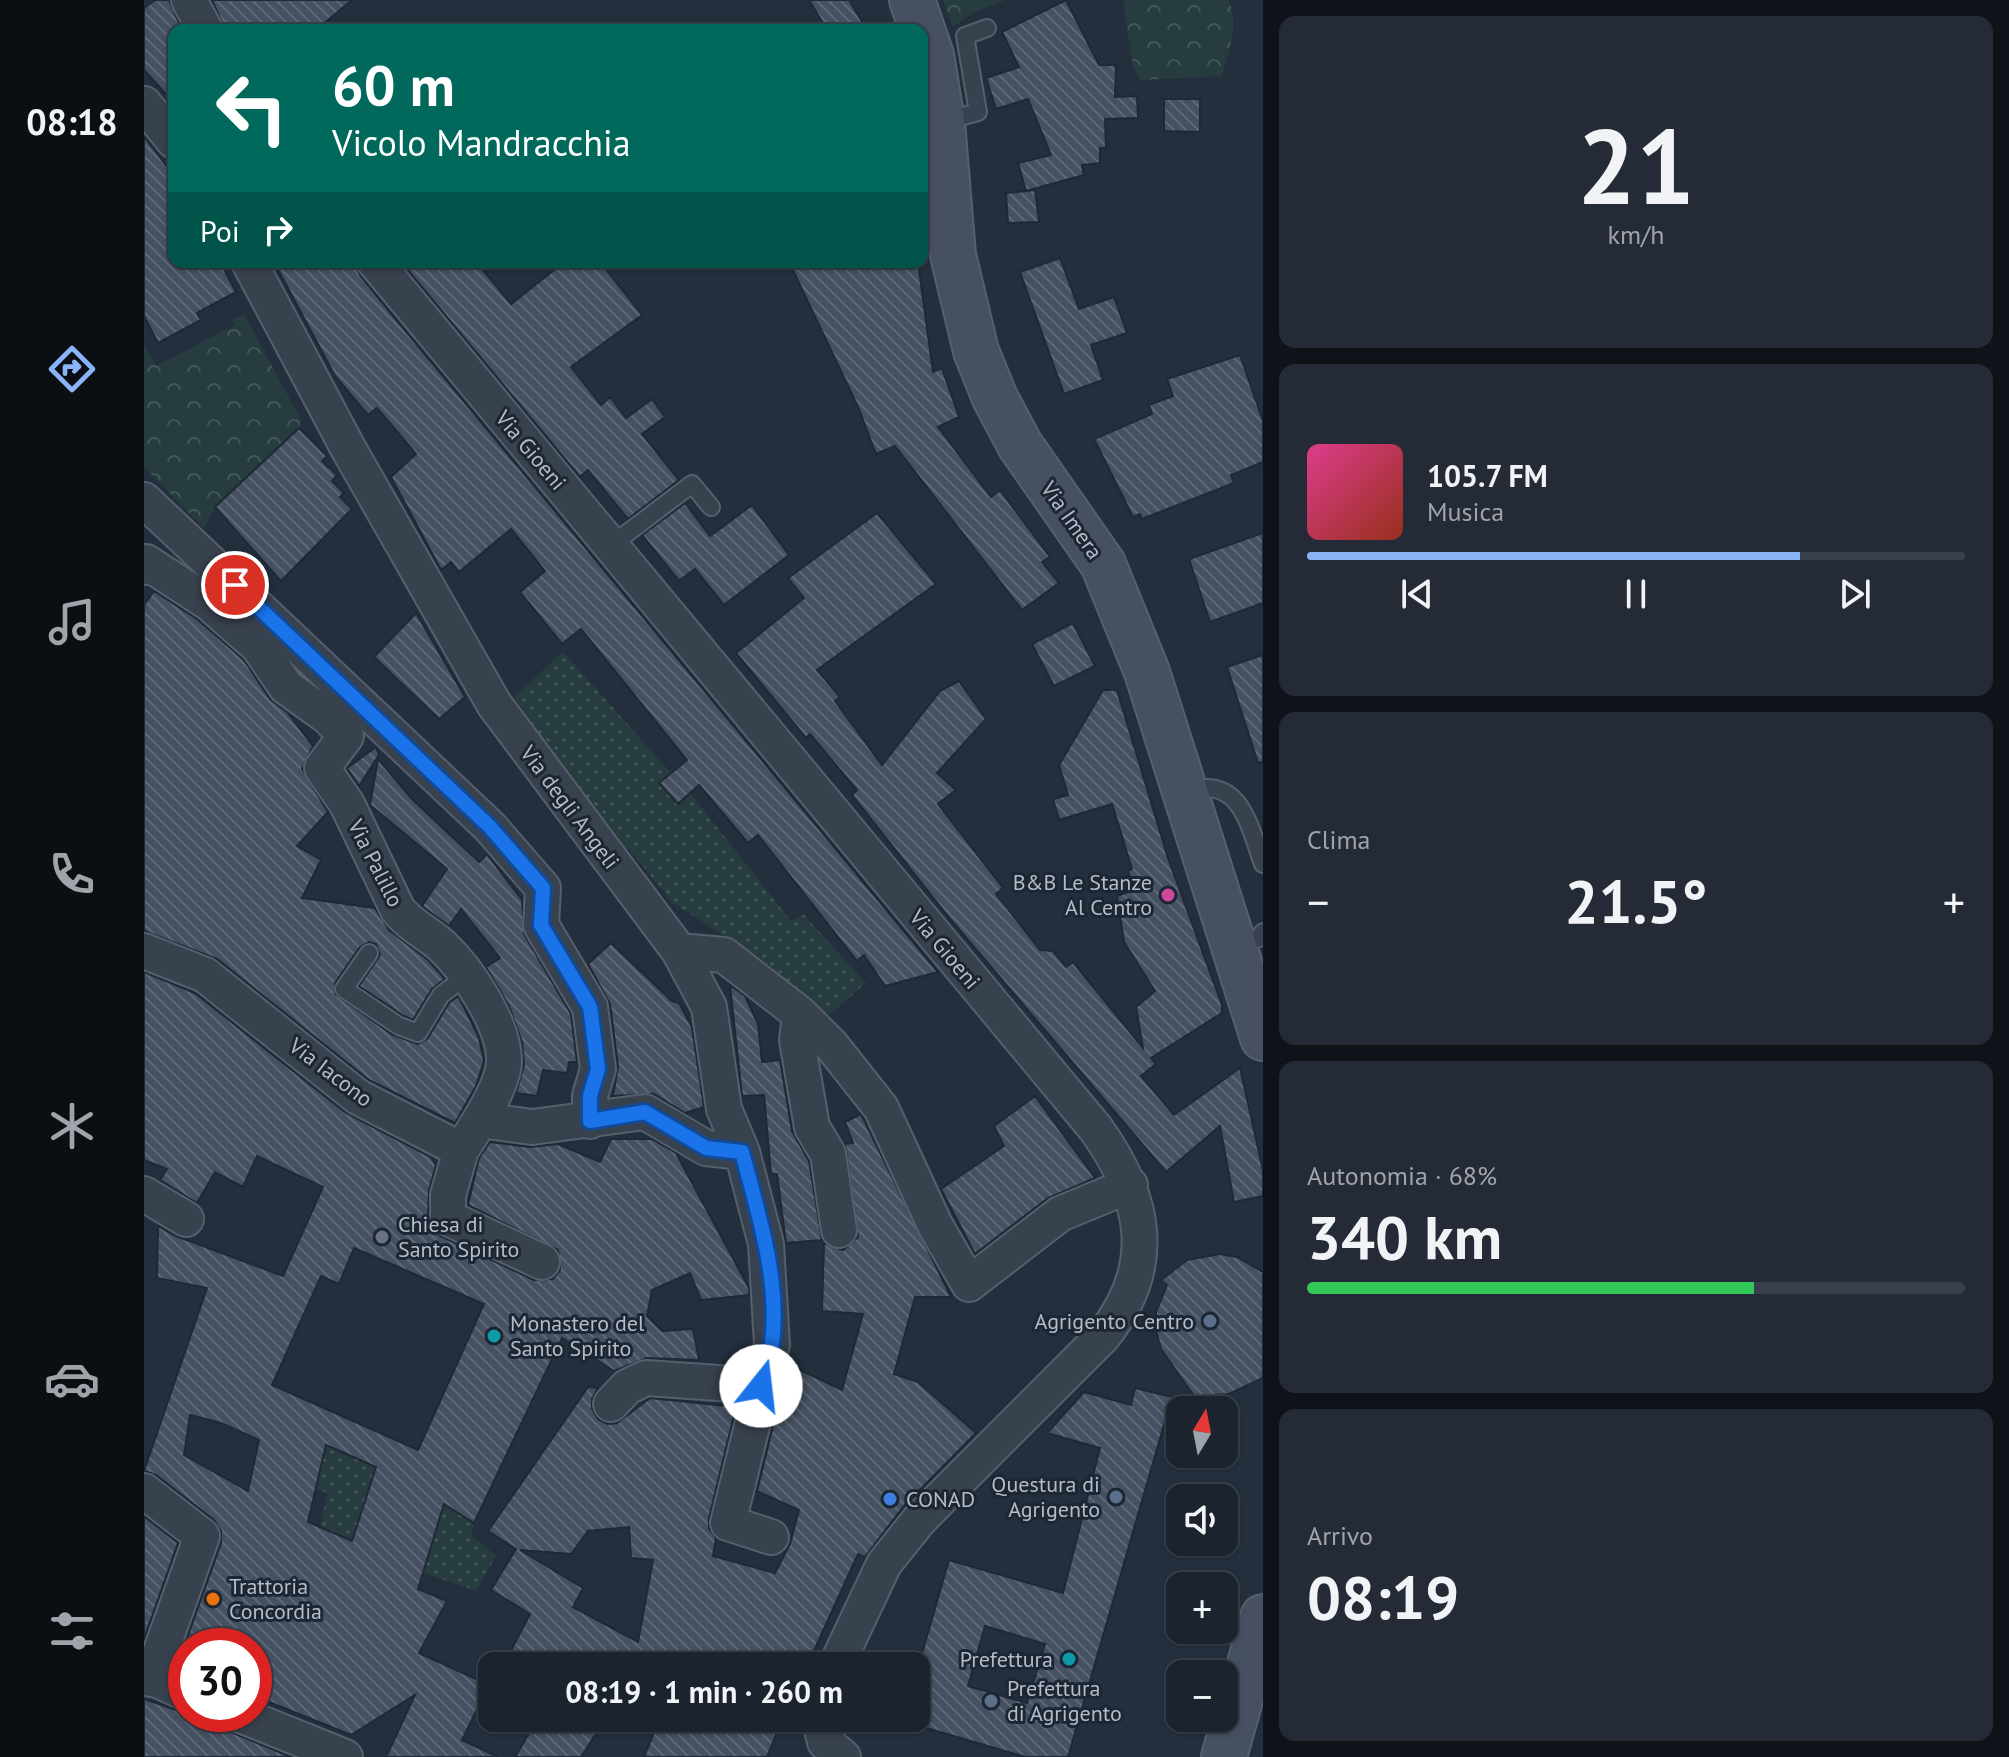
<!DOCTYPE html>
<html lang="it">
<meta charset="utf-8">
<style>
body{margin:0;font-family:"PT Sans",sans-serif;background:#242b36;color:#f1f3f6;height:100vh;display:flex;flex-direction:column;font-size:30px;white-space:nowrap}
*{box-sizing:border-box;margin:0}
p{font-size:26px;color:#a0a4aa}
.icon{flex:none;width:44px;height:44px;fill:none;stroke:currentColor;stroke-width:2;stroke-linecap:round;stroke-linejoin:round}
.map{position:relative;flex:1;overflow:hidden}
.drawer{display:flex;flex-direction:column;gap:16px;padding:16px;background:#0f1319;width:746px}
.drawer>*{flex:none}
.hud{position:absolute;left:24px;top:24px;width:760px;height:244px;border-radius:16px;box-shadow:0 2px 6px #0004,0 0 0 2px #39404a;background:#00695c;color:#fff;overflow:hidden}
.needle{width:52px;rotate:10deg}
.fabs{position:absolute;left:1022px;top:1396px;display:grid;gap:16px}
.fabs a{display:grid;place-items:center;width:72px;height:72px;border-radius:16px;background:#1b232e;box-shadow:0 2px 6px #0004,0 0 0 2px #39404a;font-size:40px}
.speed{position:absolute;left:24px;top:1628px;display:flex;gap:16px;font-size:40px;font-weight:700;text-align:center}
.speed>*{display:grid;place-content:center;width:104px;height:104px;border-radius:50%;background:#1b232e;box-shadow:0 2px 6px #0004,0 0 0 2px #39404a;line-height:1}
.speed .limit{border:12px solid #d22;background:#fff;color:#111}
.pin{position:absolute;display:grid;place-items:center;width:68px;height:68px;color:#fff;margin:-34px;border:4px solid #fff;border-radius:50%;box-shadow:0 2px 8px #0007}
.me{position:absolute;width:88px;margin:-44px;rotate:16deg;stroke-linejoin:round;filter:drop-shadow(0 0 6px #0008)}
.turn{display:flex;align-items:center;gap:28px;height:168px;padding:0 32px;font-size:36px}
.turn .icon{width:104px;height:104px;stroke-width:2.5}
.turn b{display:block;font-size:56px;line-height:68px}
.then{display:flex;align-items:center;height:76px;padding:0 32px;background:#0003;gap:16px;font-size:30px}
.big{font-size:60px;font-weight:600;line-height:1.1}
.drawer .tile{flex:1;display:flex;flex-direction:column;justify-content:center;gap:12px;min-width:0;padding:0 28px;border-radius:16px;background:#242b36}
.drawer .dial{align-items:center;gap:0}
.dial b{font-size:104px;line-height:1}
.song{display:flex;align-items:center;gap:24px}
.cover{width:96px;height:96px;border-radius:12px;background:linear-gradient(135deg,hsl(330 70% 55%),hsl(10 70% 35%))}
.played{height:8px;border-radius:4px;background:linear-gradient(90deg,#8ab4f8 75%,#39404a 75%)}
.keys{display:flex;justify-content:space-around;direction:ltr}
.heat{display:flex;justify-content:space-between;align-items:center;font-size:44px;direction:ltr}
.charge{height:12px;border-radius:6px;background:linear-gradient(90deg,#34c759 68%,#39404a 0)}
.trip{position:absolute;left:334px;top:1652px;width:452px;height:80px;border-radius:16px;background:#1b232e;box-shadow:0 2px 6px #0004,0 0 0 2px #39404a;font-weight:600;line-height:80px;text-align:center}
main{display:flex;flex:1;min-height:0}
.tab-bar{display:flex;flex-direction:column;width:144px;justify-content:space-around;align-items:center;background:#0b0e12;color:#a0a4aa}
.tab-bar .icon{width:56px;height:56px}
.tab-bar .current{color:#8ab4f8}
.tab-bar b{font-size:36px;color:#f1f3f6}
.map>svg:first-child{display:block}
</style>
<main>
<nav class="tab-bar">
<b>08:18</b>
<svg class="icon current" aria-label="directions" viewBox="0 0 24 24"><path d="M12 3l9 9-9 9-9-9zM9 14v-3h6M13 9l2 2-2 2"/></svg>
<svg class="icon" aria-label="music" viewBox="0 0 24 24"><path d="M9 18V5l10-2v13"/><circle cx="6" cy="18" r="3"/><circle cx="16" cy="16" r="3"/></svg>
<svg class="icon" aria-label="phone" viewBox="0 0 24 24"><path d="M5 4h4l2 5-3 2q2 4 5 5l2-3 5 2v4C11 20 4 13 5 4z"/></svg>
<svg class="icon" aria-label="climate" viewBox="0 0 24 24"><path d="M12 3v18M4 7l16 10M4 17L20 7"/></svg>
<svg class="icon" aria-label="car" viewBox="0 0 24 24"><path d="M5 17H2v-5l4-1 3-4h7l3 4 3 1v5h-3M9 17h6M6 11h13"/><circle cx="7" cy="17" r="2"/><circle cx="17" cy="17" r="2"/></svg>
<svg class="icon" aria-label="filters" viewBox="0 0 24 24"><path d="M4 7h16M4 17h16"/><circle cx="9" cy="7" r="2"/><circle cx="15" cy="17" r="2"/></svg>
</nav>
<div class="map">
<svg width="1119" height="1757" viewBox="0 0 1119 1757">
<defs>
<pattern id="grass-dots" width="8" height="8" patternUnits="userSpaceOnUse" patternTransform="scale(2)"><rect width="8" height="8" fill="#263c3f"/><path d="M2 2h.1M6 6h.1" fill="none" stroke="#435659" stroke-width="1.8" stroke-linecap="round"/></pattern>
<pattern id="forest-crowns" width="20" height="18" patternUnits="userSpaceOnUse" patternTransform="scale(2)"><rect width="20" height="18" fill="#263c3f"/><path d="M2 6a3 3 0 1 1 6 0M12 15a3 3 0 1 1 6 0" fill="none" stroke="#435659"/></pattern>
<pattern id="building-back-hatch" width="6" height="6" patternUnits="userSpaceOnUse" patternTransform="scale(2)"><rect width="6" height="6" fill="#455162"/><path d="M-1 5l2 2M0 0l6 6M5-1l2 2" fill="none" stroke="#5d6877"/></pattern>
</defs>
<rect width="100%" height="100%" fill="#242f3e"/>
<!-- grass -->
<path fill="url(#grass-dots)" d="M419,652L527,773L515,783L533,804L546,793L647,921L659,914L722,983L683,1017L605,952L528,902L484,848L478,851L370,697Z
M182,1445L335,1513L327,1535L352,1556L332,1591L174,1535L184,1493L172,1489Z"/>
<!-- forest -->
<path fill="url(#forest-crowns)" d="M799,0H861L828,13L809,27Z
M979,0H1085C1095,26 1085,50 1078,76L996,80L989,66Z
M100,314L157,420L155,428L71,507L60,528L0,467V345L12,366L91,325L89,319Z"/>
<!-- building -->
<path fill="url(#building-back-hatch)" stroke="#1f2835" stroke-width="2" fill-rule="evenodd" d="M11,0H25L38,30H30V103L0,70V8Z
M68,0H208L172,30H81Z
M665,0H705L723,30H683Z
M922,0L955,65H972L971,97L993,96L994,118L961,119L962,148H956V163L938,165L940,175L882,191L891,190L895,222L864,223L862,193L882,191L874,163L907,155L884,99L852,109L842,78L875,67L858,32Z
M1020,99H1056V132L1020,131Z
M0,136L30,176V262H76L92,292L53,313L57,320L14,343L0,316Z
M916,258L935,309L970,297L983,333L947,345L959,380L920,394L876,272Z
M130,262H212L216,275L244,310L794,972L741,986L720,955L713,961L614,835L604,843L555,785L534,804L515,783L543,760L437,629L418,644L376,592L401,571L367,529L315,572L307,562L297,570L247,477L272,454L233,408L224,415L191,376Z
M257,262H332L367,304L420,262H456L498,315L427,367L457,405L466,397L482,418L508,399L521,417L498,434L535,480L484,519L444,470L436,477Z
M645,262H774L789,372L798,368L815,417L794,427L847,497L856,490L906,557L898,562L915,583L878,610L751,446L732,454L714,407Z
M1096,355L1119,421V462L1087,475L1090,483L998,519L996,514L989,517L950,439L1008,414L1005,405L1029,396L1023,379Z
M155,428L183,456L178,461L193,475L188,481L200,493L196,497L208,509L137,581L71,507Z
M541,503L566,536L608,505L645,555L580,605L551,569L535,581L498,535Z
M733,513L792,584L673,670L696,697L691,701L738,765L796,691L815,681L842,719L793,773L812,790L794,804L859,888L852,894L896,950L909,951L922,967L929,962L999,1048L992,1007L1011,991L980,942L973,896L990,890L984,871L988,869L968,804L915,820L909,799L924,795L915,765L959,690H973L1024,858L1078,1005V1013L1007,1058L1012,1064L997,1076L1030,1115L1096,1068L1119,1170V1196L1090,1202L1076,1126L1022,1172L807,920L708,795L713,790L666,734L662,738L592,653L660,598L644,578Z
M1119,533V603L1066,622L1045,559Z
M10,591L53,619L100,660L126,699L143,712L169,746L158,769L184,812L153,846L177,860L158,898L231,908L245,930L284,960L301,979L288,989L269,1020L260,1016L215,986L236,955L232,944L225,942L216,947L191,983V994L249,1035L274,1044L283,1039L305,1003L314,996L321,1009L335,1038L340,1061L332,1086L311,1123L225,1080L73,959L0,931V605Z
M272,613L321,697L295,719L230,657Z
M929,623L951,666L910,686L888,644Z
M1119,655V762L1114,763L1083,667Z
M232,747L235,755L215,786L203,768Z
M234,759L268,799L335,862L343,854L378,900L380,934L427,1014L433,1062H425L423,1073L399,1070L393,1096L372,1093L380,1065L378,1042L365,1006L342,967L356,958L317,909L305,926L278,906L303,869L226,805Z
M467,943L528,1001L535,1003L548,1027L560,1107L541,1113L510,1094L469,1096L474,1066L466,1004L444,964Z
M0,972L51,993L202,1113L287,1157L292,1165L285,1190L284,1218L288,1229L296,1236L390,1280L409,1279L416,1270L414,1250L324,1205L335,1158L346,1142L386,1147L414,1144L456,1162L467,1139H508L532,1153L605,1288V1295L557,1300L546,1273L508,1290L503,1316L518,1331L549,1329L555,1360L503,1358L470,1371L418,1338L330,1523L300,1504L274,1589L303,1601L275,1653L345,1685L318,1740L354,1757H242L271,1695L207,1735L110,1696V1646H42V1670L33,1666L77,1543V1531L70,1520L12,1475L0,1471L63,1288L13,1278L14,1226L32,1236L139,1276L179,1187L113,1156L99,1187L71,1172L53,1203L16,1180L23,1169L0,1160ZM210,1248L340,1304L274,1450L128,1385L177,1276L195,1284ZM46,1415L77,1423L115,1440L104,1491L40,1455ZM182,1445L232,1467L208,1541L164,1522Z
M586,985L601,996L614,1024L618,1062L636,1060L648,1131L665,1161L678,1240L642,1243L633,1174H627L620,1095L598,1096Z
M891,1096L951,1178L904,1198L831,1254L797,1189L860,1146L850,1126Z
M717,1114L807,1297H771L750,1374L774,1382L832,1433L760,1506L721,1557L714,1554L663,1666H359L386,1614L347,1590L372,1549L344,1531L444,1387L454,1388L448,1399V1409L454,1419L463,1424L473,1423L506,1398L592,1407L565,1518V1529L572,1538L569,1556L631,1573L646,1544L655,1510L613,1491L644,1364L698,1390L719,1314L678,1311L680,1243L699,1250L714,1237L701,1144L709,1143L701,1122ZM485,1527L487,1558L509,1560L494,1642L429,1607L439,1588L376,1550L427,1554L444,1531Z
M1076,1254L1093,1257L1119,1272V1378L1085,1394L1050,1396L1017,1349L1012,1331V1312L1023,1285L1017,1280L1043,1260Z
M991,1388L1028,1397L924,1757H882L772,1725V1674L805,1560L919,1593L956,1448L903,1433L940,1392L987,1405ZM841,1626L901,1644L883,1703L824,1686Z
M0,1516L34,1543L0,1639Z
M0,1699L41,1713L147,1757H0Z
M394,1718H462L437,1757H371Z
M480,1718H639L623,1757H500L509,1735Z"/>
<g fill="none" stroke-linecap="round" stroke-linejoin="round">
<defs>
<path id="lane" d="M801,121L834,112L821,36L843,28
M466,546L548,484L567,507
M1044,791C1097,775 1105,826 1119,864
M1092,945L1115,938L1119,932
M225,953L200,989L255,1026L274,1033L297,995L324,975"/>
<path id="street" d="M45,0L61,30
M0,104L30,141
M105,262L204,448L350,704L535,951L565,1007L580,1109L598,1152L622,1244L628,1345L584,1523L627,1537
M231,262L952,1129C1002,1199 1015,1266 959,1336L776,1519L740,1564L692,1666
M0,500L346,827L399,888L397,925L446,1007L454,1069L446,1096V1121
M0,567L2,562L65,603L115,647L142,687L184,717L202,736L178,768L203,804L254,910C267,926 282,932 297,945C323,969 361,1025 360,1062C359,1086 331,1129 317,1150
M0,951L61,975L214,1097L317,1150L304,1195V1218L398,1262
M535,951L580,955L656,1014L688,1046L737,1108L791,1225L825,1284L916,1214L986,1185
M656,1014L653,1040L668,1127L684,1154L695,1230
M336,1120L388,1127L501,1112L562,1148L598,1152
M0,1194L42,1219
M467,1404L483,1387L502,1378L617,1386
M0,1491L58,1536L7,1679
M0,1674L42,1693
M94,1714L201,1757
M675,1718L681,1742L699,1757"/>
<path id="secondary" d="M768,0L787,55L798,122L809,255L832,351L851,398L876,445L959,564L1003,672L1119,1038
M1080,1757L1119,1617"/>
</defs>
<!-- lane casing -->
<use href="#lane" stroke="#565f6c" stroke-width="20"/>
<!-- street casing -->
<use href="#street" stroke="#565f6c" stroke-width="38"/>
<!-- secondary casing -->
<use href="#secondary" stroke="#565f6c" stroke-width="48"/>
<!-- lane -->
<use href="#lane" stroke="#38414e" stroke-width="16"/>
<!-- street -->
<use href="#street" stroke="#38414e" stroke-width="34"/>
<!-- secondary -->
<use href="#secondary" stroke="#465061" stroke-width="44"/>
</g>
<g fill="none" stroke-linecap="round" stroke-linejoin="round">
<defs>
<path id="route" d="M91,585L346,827L399,888L397,925L446,1007L454,1069L446,1096V1121L501,1112L562,1148L598,1152C614,1213 636,1280 628,1344C627,1358 621,1373 617,1386"/>
</defs>
<!-- route casing -->
<use href="#route" stroke="#114b97" stroke-width="20"/>
<!-- route -->
<use href="#route" stroke="#1a73e8" stroke-width="14"/>
</g>
<!-- markers -->
<circle fill="#d1479c" stroke="#1d2633" stroke-width="3" cx="1024" cy="895" r="8"/>
<circle fill="#6b7280" stroke="#1d2633" stroke-width="3" cx="238" cy="1237" r="8"/>
<g fill="#5c6f8a" stroke="#1d2633" stroke-width="3">
<circle cx="1066" cy="1321" r="8"/>
<circle cx="972" cy="1497" r="8"/>
<circle cx="847" cy="1701" r="8"/>
</g>
<g fill="#0f9aa8" stroke="#1d2633" stroke-width="3">
<circle cx="350" cy="1336" r="8"/>
<circle cx="925" cy="1659" r="8"/>
</g>
<circle fill="#3f7fe0" stroke="#1d2633" stroke-width="3" cx="746" cy="1499" r="8"/>
<circle fill="#e8710a" stroke="#1d2633" stroke-width="3" cx="69" cy="1599" r="8"/>
<g text-anchor="middle" stroke-width="6" stroke-linejoin="round" paint-order="stroke">
<!-- street labels -->
<g font-size="22" fill="#b4bcc9" stroke="#1d2633">
<text transform="translate(387 450) rotate(50)" y="8">Via Gioeni</text>
<text transform="translate(928 520) rotate(55)" y="8">Via Imera</text>
<text transform="translate(426 807) rotate(53)" y="8">Via degli Angeli</text>
<text transform="translate(232 863) rotate(63)" y="8">Via Palillo</text>
<text transform="translate(801 949) rotate(50)" y="8">Via Gioeni</text>
<text transform="translate(187 1072) rotate(37)" y="8">Via Iacono</text>
</g>
<!-- poi labels -->
<g font-size="22" fill="#b4bcc9" stroke="#1d2633" text-anchor="start">
<text x="1008" y="890" text-anchor="end">B&amp;B Le Stanze<tspan x="1008" dy="25">Al Centro</tspan></text>
<text x="254" y="1232">Chiesa di<tspan x="254" dy="25">Santo Spirito</tspan></text>
<text x="1050" y="1329" text-anchor="end">Agrigento Centro</text>
<text x="366" y="1331">Monastero del<tspan x="366" dy="25">Santo Spirito</tspan></text>
<text x="956" y="1492" text-anchor="end">Questura di<tspan x="956" dy="25">Agrigento</tspan></text>
<text x="762" y="1507">CONAD</text>
<text x="85" y="1594">Trattoria<tspan x="85" dy="25">Concordia</tspan></text>
<text x="909" y="1667" text-anchor="end">Prefettura</text>
<text x="863" y="1696">Prefettura<tspan x="863" dy="25">di Agrigento</tspan></text>
</g>
</g>
</svg>
<div class="fabs">
<a><svg class="needle" viewBox="-14 -14 28 28"><path d="M0-13l5 13h-10z" fill="#e53935"/><path d="M0 13l5-13h-10z" fill="#a0a4aa"/></svg></a>
<a><svg class="icon" aria-label="sound" viewBox="0 0 24 24"><path d="M4 9h4l5-4v14l-5-4H4zM17 9q2 3 0 6"/></svg></a>
<a>+</a>
<a>−</a>
</div>
<div class="speed"><div class="limit">30</div></div>
<div class="pin" style="left:91px;top:585px;background:#d93025"><svg class="icon" aria-label="arrive" viewBox="0 0 24 24"><path d="M6 21V4h12l-3 4 3 4H6"/></svg></div>
<svg class="me" style="left:617px;top:1386px" viewBox="-20 -20 40 40"><circle r="19" fill="#fff"/><path d="M0-13L10 11 0 6-10 11z" fill="#1a73e8"/></svg>
<div class="trip">08:19 · 1 min · 260 m</div>
<div class="hud">
<div class="turn"><svg class="icon" aria-label="left" viewBox="0 0 24 24"><path d="M17 20v-9H6M10 6l-5 5 5 5"/></svg><div><b>60 m</b>Vicolo Mandracchia</div></div>
<div class="then">Poi<svg class="icon" aria-label="right" viewBox="0 0 24 24"><path d="M7 20v-9h11M14 6l5 5-5 5"/></svg></div>
</div>
</div>
<section class="drawer">
<div class="tile dial"><b>21</b><p>km/h</p></div>
<div class="tile">
<div class="song"><i class="cover"></i><div><b>105.7 FM</b><p>Musica</p></div></div>
<div class="played"></div>
<div class="keys"><svg class="icon" aria-label="previous" viewBox="0 0 24 24"><path d="M18 5L8 12l10 7zM5 5v14"/></svg><svg class="icon" aria-label="pause" viewBox="0 0 24 24"><path d="M8 5v14M16 5v14"/></svg><svg class="icon" aria-label="next" viewBox="0 0 24 24"><path d="M6 5l10 7-10 7zM19 5v14"/></svg></div>
</div>
<div class="tile"><p>Clima</p>
<div class="heat"><a>−</a><b class="big">21.5°</b><a>+</a></div>
</div>
<div class="tile"><p>Autonomia · 68%</p><b class="big">340 km</b><div class="charge"></div></div>
<div class="tile"><p>Arrivo</p><b class="big">08:19</b></div>
</section>
</main>
